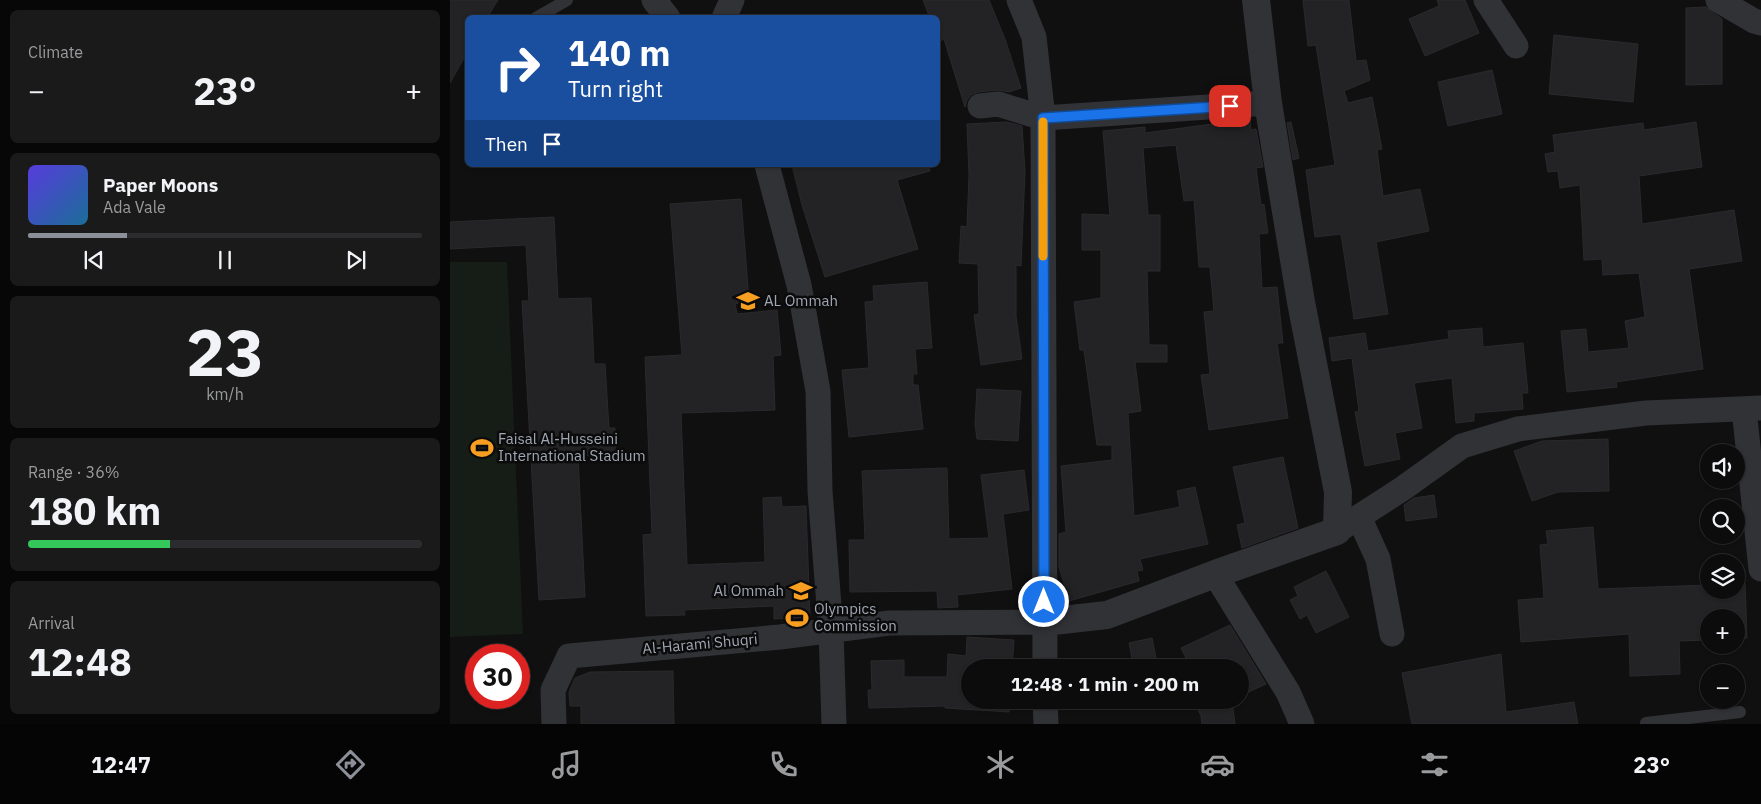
<!DOCTYPE html>
<meta charset="utf-8">
<style>
body{margin:0;font-family:"IBM Plex Sans",sans-serif;background:#1a1a1b;color:#f1f3f6;height:100vh;display:flex;flex-direction:column;font-size:19px;white-space:nowrap}
*{box-sizing:border-box;margin:0}
p{font-size:16px;color:#9a9b9d}
.icon{flex:none;width:28px;height:28px;fill:none;stroke:currentColor;stroke-width:2;stroke-linecap:round;stroke-linejoin:round}
.map{position:relative;flex:1;overflow:hidden}
.drawer{display:flex;flex-direction:column;gap:10px;padding:10px;background:#070707;width:450px}
.drawer>*{flex:none}
.banner{position:absolute;left:15px;top:15px;width:475px;height:152px;border-radius:8px;box-shadow:0 1px 4px #0004,0 0 0 1px #2c2c2e;background:#1a4fa0;color:#fff;overflow:hidden}
.fabs{position:absolute;left:1250px;top:444px;display:grid;gap:10px}
.fabs a{display:grid;place-items:center;width:45px;height:45px;border-radius:50%;background:#0c0c0d;box-shadow:0 1px 4px #0004,0 0 0 1px #2c2c2e;font-size:25px}
.speed{position:absolute;left:15px;top:644px;display:flex;gap:10px;font-size:25px;font-weight:700;text-align:center}
.speed>*{display:grid;place-content:center;width:65px;height:65px;border-radius:50%;background:#0c0c0d;box-shadow:0 1px 4px #0004,0 0 0 1px #2c2c2e;line-height:1}
.speed .limit{border:8px solid #d22;background:#fff;color:#111}
.pin{position:absolute;display:grid;place-items:center;width:42px;height:42px;color:#fff;margin:-21px;border-radius:10px;box-shadow:0 2px 8px #0006}
.me{position:absolute;width:55px;margin:-28px;rotate:0deg;stroke-linejoin:round;filter:drop-shadow(0 0 4px #0008)}
.turn{display:flex;align-items:center;gap:18px;height:105px;padding:0 20px;font-size:22px}
.turn .icon{width:65px;height:65px;stroke-width:2.5}
.turn b{display:block;font-size:35px;line-height:42px}
.then{display:flex;align-items:center;height:48px;padding:0 20px;background:#0003;gap:10px;font-size:19px}
.big{font-size:38px;font-weight:700;line-height:1.1}
.drawer .widget{flex:1;display:flex;flex-direction:column;justify-content:center;gap:8px;min-width:0;padding:0 18px;border-radius:8px;background:#1a1a1b}
.drawer .dial{align-items:center;gap:0}
.dial b{font-size:65px;line-height:1}
.song{display:flex;align-items:center;gap:15px}
.cover{width:60px;height:60px;border-radius:8px;background:linear-gradient(135deg,hsl(250 70% 55%),hsl(200 70% 35%))}
.played{height:5px;border-radius:2px;background:linear-gradient(90deg,#8c9099 25%,#2c2c2e 25%)}
.keys{display:flex;justify-content:space-around;direction:ltr}
.heat{display:flex;justify-content:space-between;align-items:center;font-size:28px;direction:ltr}
.charge{height:8px;border-radius:4px;background:linear-gradient(90deg,#34c759 36%,#2c2c2e 0)}
.trip{position:absolute;left:511px;top:659px;width:288px;height:50px;border-radius:25px;background:#0c0c0d;box-shadow:0 1px 4px #0004,0 0 0 1px #2c2c2e;font-weight:700;line-height:50px;text-align:center}
.menu{display:flex;height:80px;justify-content:space-around;align-items:center;background:#050505;color:#9a9b9d}
.menu .icon{width:35px;height:35px}
.menu .active{color:#8c9099}
.menu b{font-size:22px;color:#f1f3f6}
main{display:flex;flex:1;min-height:0}
.map>svg:first-child{display:block}
</style>
<main>
<section class="drawer">
<div class="widget"><p>Climate</p>
<div class="heat"><a>−</a><b class="big">23°</b><a>+</a></div>
</div>
<div class="widget">
<div class="song"><i class="cover"></i><div><b>Paper Moons</b><p>Ada Vale</p></div></div>
<div class="played"></div>
<div class="keys"><svg class="icon" aria-label="previous" viewBox="0 0 24 24"><path d="M18 5L8 12l10 7zM5 5v14"/></svg><svg class="icon" aria-label="pause" viewBox="0 0 24 24"><path d="M8 5v14M16 5v14"/></svg><svg class="icon" aria-label="next" viewBox="0 0 24 24"><path d="M6 5l10 7-10 7zM19 5v14"/></svg></div>
</div>
<div class="widget dial"><b>23</b><p>km/h</p></div>
<div class="widget"><p>Range · 36%</p><b class="big">180 km</b><div class="charge"></div></div>
<div class="widget"><p>Arrival</p><b class="big">12:48</b></div>
</section>
<div class="map">
<svg width="1311" height="724" viewBox="0 0 1311 724">
<rect width="100%" height="100%" fill="#101011"/>
<!-- green -->
<path fill="#161c16" d="M0,262H57L73,634L0,637Z"/>
<!-- building -->
<path fill="#232325" stroke="#2a2a2d" d="M0,0H48L37,18H18V51L0,83Z
M473,0H539L555,39L571,88L559,92L547,90L528,92L521,95L517,100L515,107L494,39L488,42V18H480Z
M853,0H899L906,61L916,60L920,80L894,91L898,103L922,97L932,149L927,150L933,196L970,189L979,231L926,242L938,314L904,319L891,234L865,237L856,170L885,165L866,45L858,46Z
M987,0H1015L1029,33L975,56L959,19L989,6Z
M1256,7L1272,19V84L1236,85V8Z
M1104,35L1188,44L1183,102L1099,94Z
M1042,70L1052,114L998,126L988,82Z
M800,119L801,130L806,129L813,167L806,168L811,205L814,204L818,233L809,234L812,288L827,287L833,343H827L838,418L759,430L751,375L760,374L754,312L764,311L760,267H749L744,200L734,201L726,145L693,148L698,215H710V271H697L699,345H717V362H685L691,411L678,413L684,516L730,507L727,491L745,487L758,544L690,559L693,570L687,571L689,581L619,601L609,567V534L616,532L611,466L662,460V445H647L634,350H630L624,302L651,298V250H632V214L660,215L653,131L695,127V133Z
M557,122L572,126L575,171L571,266L566,265V316L572,359L531,365L524,315L529,314L528,264L509,263L511,226L517,227L519,175L517,124Z
M841,122L849,158L843,160L837,123Z
M1246,122L1252,167L1189,176L1192,224L1284,210L1292,261L1239,269L1253,369L1166,382L1167,387L1117,392L1111,331L1136,329L1138,352L1179,348L1175,321L1195,317L1189,273L1153,275L1152,259L1134,260L1130,185L1110,188L1108,171L1098,172L1095,154L1105,152L1103,135L1193,123L1194,130Z
M342,165H479L480,171L447,180L468,249L375,277L352,205Z
M291,199L299,300L285,304L287,314L327,310L331,355L323,356L325,410L231,413L237,565L315,562L313,498L331,497L332,507L356,506L360,617L324,619V606L234,610L235,615L196,616L193,535L202,534L195,357L232,355L220,204Z
M104,217L108,299L141,298L144,364H155L159,428H165L166,453L128,456L135,597L89,600L72,301H79L76,245L0,249V222Z
M477,282L482,348L465,349L467,374H463V385H468L473,429L399,437L392,370L419,368L415,302L424,301L423,286Z
M1032,328L1033,347L1073,343L1078,393H1072L1073,409L1024,413V421L1006,423L1002,378L964,383L972,428L945,433L950,459L915,466L905,412L909,411L902,358L882,361L879,338L915,333L918,351L999,339L998,331Z
M527,389L571,391L568,441L527,439L525,424Z
M1158,439L1159,491L1108,492L1082,501L1064,451L1092,441Z
M833,457L848,528L792,548L787,525L795,523L783,467Z
M497,468L499,539L539,538L531,475L574,470L579,510L553,514L562,589L507,595L508,607L488,608L487,591L400,592L399,540H415L412,471Z
M984,495L987,517L956,521L954,505L964,498Z
M1143,527L1148,589L1259,585V590H1286V584L1295,583L1297,638L1286,639V618H1259V640L1229,641L1230,674L1180,676L1179,634L1071,642L1068,600L1094,598L1090,545L1098,544L1096,531Z
M876,571L899,617L866,633L857,615L850,619L840,600L848,596L844,587Z
M780,625L816,684L790,696V668H741L731,648Z
M517,637L564,640L562,668H520V700H560L559,712L495,708V706L419,708L418,690H422L421,661L454,660V677H497L498,654L516,656Z
M702,638L708,668H684L679,643Z
M1051,654L1056,712L1124,702L1128,724H962L952,673Z
M223,671L224,724H131V706H120L119,692L125,678L140,672Z
M744,700H782L785,724H752L751,716Z"/>
<g fill="none" stroke-linecap="round" stroke-linejoin="round">
<!-- service -->
<path stroke="#313236" stroke-width="12" d="M86,18L117,0
M1196,724V723L1290,712"/>
<!-- minor -->
<path stroke="#313236" stroke-width="25" d="M204,0L218,18
M569,0L584,37L593,118L595,668
M1036,0L1066,46
M1268,0L1304,21L1311,23
M274,18L282,0
M530,106L548,104L593,118L818,103
M317,165L349,285L368,391L370,491L381,631L384,724
M1294,409L1311,569
M909,517L928,559L942,634
M887,531L952,489L1012,446L1068,429L1196,413L1311,408
M765,574L838,692L852,724
M595,700L596,724
M104,724L103,690L119,656L330,637L439,623L594,622"/>
<!-- tertiary -->
<path stroke="#313236" stroke-width="28" d="M594,622L657,615L765,574L887,531L888,492L851,302L818,103L806,0"/>
</g>
<g fill="none" stroke-linecap="round" stroke-linejoin="round">
<defs>
<path id="route" d="M594,602L593,118L780,106"/>
</defs>
<!-- route casing -->
<use href="#route" stroke="#114b97" stroke-width="12"/>
<!-- route -->
<use href="#route" stroke="#1a73e8" stroke-width="9"/>
<!-- slow -->
<path stroke="#f59e0b" stroke-width="9" d="M593,122V256"/>
</g>
<!-- icons -->
<defs>
<symbol id="university-bare" viewBox="-9 -9 18 18"><path d="M0-5L7-2L0 1L-7-2ZM-4 1L0 2.5L4 1V4Q0 6-4 4Z" fill="#f89f21" stroke="#0b0b0c" stroke-width="2.5" paint-order="stroke"/></symbol>
<symbol id="stadium-bare" viewBox="-9 -9 18 18"><path d="M0-5a6.5 5 0 1 0 0 10a6.5 5 0 1 0 0-10ZM-3.5-1.8h7v3.6h-7Z" fill="#f89f21" stroke="#0b0b0c" stroke-width="2.5" paint-order="stroke"/></symbol>
<symbol id="school-bare" viewBox="-9 -9 18 18"><path d="M0-5L7-2L0 1L-7-2ZM-4 1L0 2.5L4 1V4Q0 6-4 4Z" fill="#f89f21" stroke="#0b0b0c" stroke-width="2.5" paint-order="stroke"/></symbol>
</defs>
<g fill-rule="evenodd">
<use href="#university-bare" x="282" y="285" width="32" height="32"/>
<use href="#stadium-bare" x="16" y="432" width="32" height="32"/>
<use href="#school-bare" x="335" y="575" width="32" height="32"/>
<use href="#stadium-bare" x="331" y="602" width="32" height="32"/>
</g>
<g text-anchor="middle" stroke-width="5" stroke-linejoin="round" paint-order="stroke">
<!-- poi labels -->
<g font-size="15" fill="#a0a7b3" stroke="#0b0b0c" text-anchor="start">
<text x="314" y="306">AL Ommah</text>
<text x="48" y="444">Faisal Al-Husseini<tspan x="48" dy="17">International Stadium</tspan></text>
<text x="334" y="596" text-anchor="end">Al Ommah</text>
<text x="364" y="614">Olympics<tspan x="364" dy="17">Commission</tspan></text>
</g>
<!-- street labels -->
<g font-size="15" fill="#a0a7b3" stroke="#0b0b0c">
<text transform="translate(250 644) rotate(-5)" y="5">Al-Harami Shuqri</text>
</g>
</g>
</svg>
<div class="fabs">
<a><svg class="icon" aria-label="sound" viewBox="0 0 24 24"><path d="M4 9h4l5-4v14l-5-4H4zM17 9q2 3 0 6"/></svg></a>
<a><svg class="icon" aria-label="search" viewBox="0 0 24 24"><circle cx="10" cy="10" r="6"/><path d="M15 15l6 6"/></svg></a>
<a><svg class="icon" aria-label="layers" viewBox="0 0 24 24"><path d="M12 4l9 5-9 5-9-5zM3 14l9 5 9-5"/></svg></a>
<a>+</a>
<a>−</a>
</div>
<div class="speed"><div class="limit">30</div></div>
<div class="pin" style="left:780px;top:106px;background:#d93025"><svg class="icon" aria-label="arrive" viewBox="0 0 24 24"><path d="M6 21V4h12l-3 4 3 4H6"/></svg></div>
<svg class="me" style="left:594px;top:602px" viewBox="-20 -20 40 40"><circle r="17" fill="#1a73e8" stroke="#fff" stroke-width="3"/><path d="M0-11L8 9 0 5-8 9z" fill="#fff"/></svg>
<div class="trip">12:48 · 1 min · 200 m</div>
<div class="banner">
<div class="turn"><svg class="icon" aria-label="right" viewBox="0 0 24 24"><path d="M7 20v-9h11M14 6l5 5-5 5"/></svg><div><b>140 m</b>Turn right</div></div>
<div class="then">Then<svg class="icon" aria-label="arrive" viewBox="0 0 24 24"><path d="M6 21V4h12l-3 4 3 4H6"/></svg></div>
</div>
</div>
</main>
<nav class="menu">
<b>12:47</b>
<svg class="icon active" aria-label="directions" viewBox="0 0 24 24"><path d="M12 3l9 9-9 9-9-9zM9 14v-3h6M13 9l2 2-2 2"/></svg>
<svg class="icon" aria-label="music" viewBox="0 0 24 24"><path d="M9 18V5l10-2v13"/><circle cx="6" cy="18" r="3"/><circle cx="16" cy="16" r="3"/></svg>
<svg class="icon" aria-label="phone" viewBox="0 0 24 24"><path d="M5 4h4l2 5-3 2q2 4 5 5l2-3 5 2v4C11 20 4 13 5 4z"/></svg>
<svg class="icon" aria-label="climate" viewBox="0 0 24 24"><path d="M12 3v18M4 7l16 10M4 17L20 7"/></svg>
<svg class="icon" aria-label="car" viewBox="0 0 24 24"><path d="M5 17H2v-5l4-1 3-4h7l3 4 3 1v5h-3M9 17h6M6 11h13"/><circle cx="7" cy="17" r="2"/><circle cx="17" cy="17" r="2"/></svg>
<svg class="icon" aria-label="filters" viewBox="0 0 24 24"><path d="M4 7h16M4 17h16"/><circle cx="9" cy="7" r="2"/><circle cx="15" cy="17" r="2"/></svg>
<b>23°</b>
</nav>
